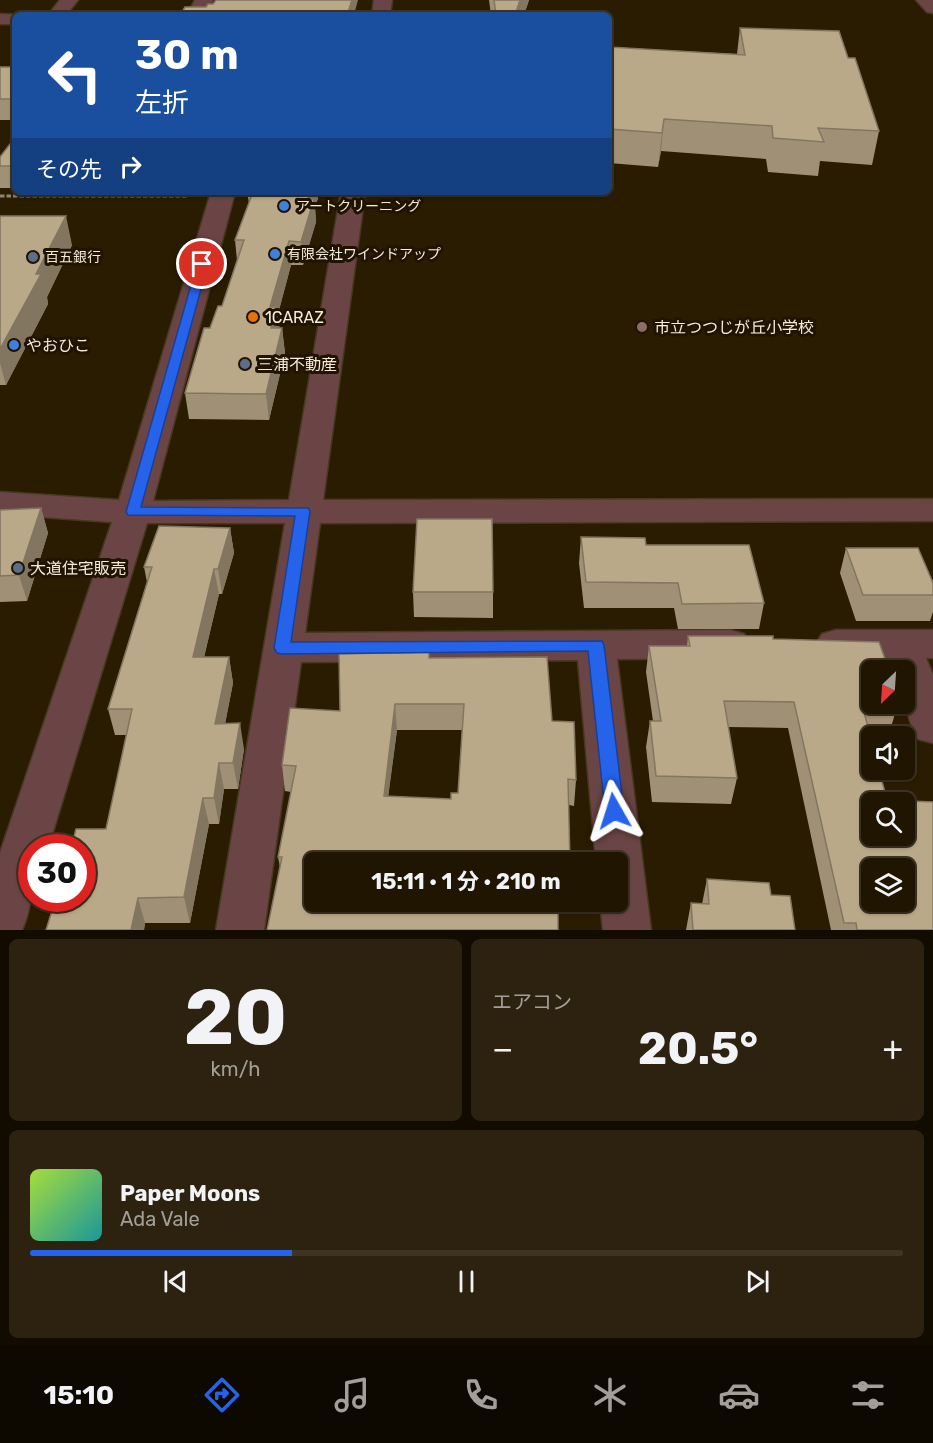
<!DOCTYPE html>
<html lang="ja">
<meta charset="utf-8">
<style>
body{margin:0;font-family:Rubik,"Noto Sans JP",sans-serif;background:#2d220f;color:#f1f3f6;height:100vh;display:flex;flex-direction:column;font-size:22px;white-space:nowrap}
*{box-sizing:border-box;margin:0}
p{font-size:20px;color:#a29f99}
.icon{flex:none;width:33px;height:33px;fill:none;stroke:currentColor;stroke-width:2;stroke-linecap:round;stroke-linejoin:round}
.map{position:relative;height:930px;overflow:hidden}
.sheet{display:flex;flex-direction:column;gap:9px;padding:9px;background:#120c00;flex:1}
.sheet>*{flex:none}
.hud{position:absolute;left:12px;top:12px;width:600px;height:183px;border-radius:9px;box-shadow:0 2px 4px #0004,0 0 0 2px #3d3422;background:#1a4fa0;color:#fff;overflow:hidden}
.needle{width:39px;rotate:205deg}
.controls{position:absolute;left:861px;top:660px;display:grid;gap:12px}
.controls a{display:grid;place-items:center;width:54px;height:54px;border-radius:9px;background:#201500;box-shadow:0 2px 4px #0004,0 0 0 2px #3d3422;font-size:30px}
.speed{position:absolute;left:18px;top:834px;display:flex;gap:12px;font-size:30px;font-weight:700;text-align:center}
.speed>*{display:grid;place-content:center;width:78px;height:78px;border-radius:50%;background:#201500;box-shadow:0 2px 4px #0004,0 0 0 2px #3d3422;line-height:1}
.speed .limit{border:9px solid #d22;background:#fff;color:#111}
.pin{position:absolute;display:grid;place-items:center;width:51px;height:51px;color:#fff;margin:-26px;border:3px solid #fff;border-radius:50%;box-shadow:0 2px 6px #0007}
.me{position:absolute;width:66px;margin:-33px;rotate:354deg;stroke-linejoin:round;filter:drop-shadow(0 0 4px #0008)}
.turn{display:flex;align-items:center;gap:21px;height:126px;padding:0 24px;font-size:27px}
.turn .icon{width:78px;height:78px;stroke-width:2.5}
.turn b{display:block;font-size:42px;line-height:51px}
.then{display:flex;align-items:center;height:57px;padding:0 24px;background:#0003;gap:12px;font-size:22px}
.big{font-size:45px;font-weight:700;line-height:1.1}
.sheet .widget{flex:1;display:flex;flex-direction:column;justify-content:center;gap:9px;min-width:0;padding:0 21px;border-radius:9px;background:#2d220f}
.sheet .dial{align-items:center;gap:0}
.dial b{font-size:78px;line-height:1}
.song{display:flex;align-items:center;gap:18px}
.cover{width:72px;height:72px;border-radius:9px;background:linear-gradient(135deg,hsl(80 70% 55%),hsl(180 70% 35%))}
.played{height:6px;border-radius:3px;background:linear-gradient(90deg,#2563eb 30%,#3d3422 30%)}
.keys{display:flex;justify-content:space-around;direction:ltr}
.heat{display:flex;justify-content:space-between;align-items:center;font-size:33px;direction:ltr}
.sheet .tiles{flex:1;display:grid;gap:9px;grid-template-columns:1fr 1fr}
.widget:last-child{grid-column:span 2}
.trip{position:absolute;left:304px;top:852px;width:324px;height:60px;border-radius:9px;background:#201500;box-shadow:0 2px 4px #0004,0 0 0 2px #3d3422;font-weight:700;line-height:60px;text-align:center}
.tabs{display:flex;height:96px;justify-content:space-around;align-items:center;background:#0d0800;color:#a29f99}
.tabs .icon{width:42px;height:42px}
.tabs .selected{color:#2563eb}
.tabs b{font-size:27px;color:#f1f3f6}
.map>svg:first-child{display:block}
</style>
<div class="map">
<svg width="933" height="930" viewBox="0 0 933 930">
<rect width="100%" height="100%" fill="#2a1c00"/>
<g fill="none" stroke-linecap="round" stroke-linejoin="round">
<defs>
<path id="minor" d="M60,0H78L66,15H48Z
M195,0H213L205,15H187Z
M374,0H392L390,15H372Z
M916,0H933V13L927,12Z
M0,14L20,15H15V24H0Z
M211,192H235L153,501L289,500L341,192H365L323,500L933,499V521L320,523L305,633L730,630L744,634L750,644L744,654L730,658L617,659L651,930H603L600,902H618V862H596L578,660L301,662L264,930H216L285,523H147L48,848H32C32,877 34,903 22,930H0V853L112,522L0,514V492L119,500Z
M836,630H933V658H926L933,675V743L918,739C904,711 904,700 904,670H891L887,658H836L822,654L816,644L822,634Z"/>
</defs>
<!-- minor casing -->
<use href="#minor" stroke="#46391f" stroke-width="3"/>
<!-- path -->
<path stroke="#8f836d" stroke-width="3" stroke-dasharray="4.5 2" stroke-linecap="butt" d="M0,196H188"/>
<!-- minor -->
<use href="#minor" fill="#6b4546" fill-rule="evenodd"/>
</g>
<!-- wall -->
<path fill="#a09176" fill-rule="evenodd" d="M489,0H529L524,15H491Z
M740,28L848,58L879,131L872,165L820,161L818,176L768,172L766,159L661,151L658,167L609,163V47L737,54Z
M0,67H15V120H0Z
M15,134V188H0V157L12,142L11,139Z
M247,192H318V198L315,207L316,222L303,265H291L278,314L279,328H282L285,353L269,420L189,419L185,393L210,328L222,306L237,260L235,240L249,203Z
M0,216L72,245L47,297L48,304L6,385H0Z
M41,508L48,533L27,601L0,602V510Z
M230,528L234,553L222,594H219L204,657H229L233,683L225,724L244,749L238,789H224L219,824H209L190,923H145L144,930H46L106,829L127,735H115L108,709L147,582L144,567Z
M581,537L646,545L764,603L759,629H678L674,608H584L579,563Z
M846,548L933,583V612L930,621H856L840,573Z
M413,592H493V618L414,617Z
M688,636L773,639L872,670V704H898L891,727H868L887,800L933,930H831L788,728L728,727L737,778L731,804L652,802L646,747L650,721H653L646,672L649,646H687Z
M429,658L552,721L576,780L574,806L569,805L315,862L280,867L278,857L291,792L285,791L282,765L340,711ZM397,730H462L458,793L451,799L388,796Z
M707,879L771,895L795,930H686L691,903L702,904Z"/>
<!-- shaded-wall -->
<path fill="#827660" d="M352,0H358L354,15H347Z
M520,0H529L524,15H515Z
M664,119L661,151L658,167L662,133Z
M310,192H318V198L315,207L316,222L303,265L301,242L308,199Z
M66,216L72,245L47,297L48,304L6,385L0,363V349L36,274Z
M289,241L291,265L278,314L280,332L271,328L270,307Z
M282,328L285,353L269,420L266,394Z
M41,508L48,533L27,601L19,575Z
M230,528L234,553L222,594L218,569Z
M214,569L219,594L198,683L193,657Z
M229,657L233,683L220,750L215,724Z
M395,704L397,730L385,822L384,796Z
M240,723L244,749L238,789L233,763Z
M219,763L224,789L219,824L214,798Z
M203,798L209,824L190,923L184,897Z
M138,898L145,923L144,930H131Z"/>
<!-- building -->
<path fill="#baa989" stroke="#827660" stroke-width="1.5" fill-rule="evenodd" d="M216,0H352L347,15H180L185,7H206L208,4H213Z
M494,0H520L515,15H496Z
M419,14L448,15H418Z
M740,28L839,31L848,58H855L879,131L818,128L824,142L773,138L772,126L664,119L662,133L609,129V47L745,55Z
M0,67H15V99H0Z
M15,134V166H0V157L14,139H11Z
M253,192H310L308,199H314L301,242L289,241L270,307H277L271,328H282L266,394L185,393L204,328H210L218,306H222L244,240H235Z
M0,216H66L36,274H41L0,349Z
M41,508L19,575L0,576V510Z
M417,519H492L493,592H413Z
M159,526L230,528L218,569H214L193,657H229L215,724L240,723L233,763H219L214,798H203L184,897L138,898L131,930H46L56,898H82V848H71L76,829H106L132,709H108L152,567H144Z
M581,537L645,538L646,545H749L764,603L682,604L678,583L586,582Z
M846,548H918L933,583V595H863Z
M688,636H773V639L879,642L889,670H872V701H861L872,742V770H879L887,800L933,802V930H857L856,923H844L794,702L724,701L737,778L656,776L650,721H661L649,646H690ZM872,802H904V836H872ZM872,868H904V902H872Z
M429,652V658L547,657L552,721L574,722L576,780L568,779L570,862H315V902H558V930H267L282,857H278L296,766L282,765L290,708L340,711L339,654ZM395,704H464L458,793H451V799L384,796Z
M707,879L769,883L771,895L790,896L795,930H693L691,903L709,904Z"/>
<!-- route -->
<path fill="#2563eb" stroke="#184099" stroke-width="1.5" d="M202,261L208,264L141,507L308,508L310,511L291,642L602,641L604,645L624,811L621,817L614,819L608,817L605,811L588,651L282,654L277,653L274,648L295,516L128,515L126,512L197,264Z"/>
<!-- markers -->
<g fill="#3f7fe0" stroke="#201300" stroke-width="2">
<circle cx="284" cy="206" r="6"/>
<circle cx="275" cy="254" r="6"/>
<circle cx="14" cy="345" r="6"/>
</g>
<g fill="#5c6f8a" stroke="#201300" stroke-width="2">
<circle cx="33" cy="257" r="6"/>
<circle cx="245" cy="364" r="6"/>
<circle cx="18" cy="568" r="6"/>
</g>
<circle fill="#e8710a" stroke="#201300" stroke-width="2" cx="253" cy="317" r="6"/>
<circle fill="#8d6e63" stroke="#201300" stroke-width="2" cx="642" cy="327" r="6"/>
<g text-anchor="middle" stroke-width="6" stroke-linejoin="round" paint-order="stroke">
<!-- far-poi labels -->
<g font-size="14" fill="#f4ebda" stroke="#201300" text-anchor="start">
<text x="296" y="211">アートクリーニング</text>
<text x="287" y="259">有限会社ワインドアップ</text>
<text x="45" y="262">百五銀行</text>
</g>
<!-- poi labels -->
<g font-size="16" fill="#f4ebda" stroke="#201300" text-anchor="start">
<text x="265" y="323">1CARAZ</text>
<text x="654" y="333">市立つつじが丘小学校</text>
<text x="26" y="351">やおひこ</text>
<text x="257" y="370">三浦不動産</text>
<text x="30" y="574">大道住宅販売</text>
</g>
</g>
</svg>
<div class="controls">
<a><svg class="needle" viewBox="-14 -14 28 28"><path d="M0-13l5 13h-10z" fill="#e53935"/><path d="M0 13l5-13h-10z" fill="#a29f99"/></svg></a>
<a><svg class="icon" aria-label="sound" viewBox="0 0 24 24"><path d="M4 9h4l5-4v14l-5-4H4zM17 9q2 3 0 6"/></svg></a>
<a><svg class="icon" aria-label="search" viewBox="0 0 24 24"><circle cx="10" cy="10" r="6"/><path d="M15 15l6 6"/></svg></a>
<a><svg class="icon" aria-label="layers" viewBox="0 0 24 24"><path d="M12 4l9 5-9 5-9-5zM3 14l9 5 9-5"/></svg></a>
</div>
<div class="speed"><div class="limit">30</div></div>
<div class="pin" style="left:202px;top:264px;background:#d93025"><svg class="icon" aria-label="arrive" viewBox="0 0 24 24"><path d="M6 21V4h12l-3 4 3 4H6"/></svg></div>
<svg class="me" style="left:614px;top:811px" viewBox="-20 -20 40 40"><path d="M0-17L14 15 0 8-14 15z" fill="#2563eb" stroke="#fff" stroke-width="4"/></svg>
<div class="trip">15:11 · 1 分 · 210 m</div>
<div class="hud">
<div class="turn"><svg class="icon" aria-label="left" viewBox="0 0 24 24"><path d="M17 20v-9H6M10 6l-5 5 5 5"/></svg><div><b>30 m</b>左折</div></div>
<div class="then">その先<svg class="icon" aria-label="right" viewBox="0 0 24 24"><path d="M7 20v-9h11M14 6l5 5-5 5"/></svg></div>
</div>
</div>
<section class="sheet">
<div class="tiles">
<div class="widget dial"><b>20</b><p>km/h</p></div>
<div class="widget"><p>エアコン</p>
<div class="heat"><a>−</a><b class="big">20.5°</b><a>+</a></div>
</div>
<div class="widget">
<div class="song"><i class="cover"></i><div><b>Paper Moons</b><p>Ada Vale</p></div></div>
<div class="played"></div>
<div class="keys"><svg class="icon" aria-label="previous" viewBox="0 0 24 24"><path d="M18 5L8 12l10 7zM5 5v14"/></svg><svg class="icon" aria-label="pause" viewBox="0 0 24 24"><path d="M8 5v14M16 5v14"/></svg><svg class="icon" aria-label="next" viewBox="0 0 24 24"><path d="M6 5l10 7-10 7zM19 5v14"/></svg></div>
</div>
</div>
</section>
<nav class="tabs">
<b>15:10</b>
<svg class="icon selected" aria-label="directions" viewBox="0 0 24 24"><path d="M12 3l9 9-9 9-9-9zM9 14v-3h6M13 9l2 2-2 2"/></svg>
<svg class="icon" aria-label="music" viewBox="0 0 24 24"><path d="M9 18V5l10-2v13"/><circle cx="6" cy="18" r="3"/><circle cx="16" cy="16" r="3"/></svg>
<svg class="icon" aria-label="phone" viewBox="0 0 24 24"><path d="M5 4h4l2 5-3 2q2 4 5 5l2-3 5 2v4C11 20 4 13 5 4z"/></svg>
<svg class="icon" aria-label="climate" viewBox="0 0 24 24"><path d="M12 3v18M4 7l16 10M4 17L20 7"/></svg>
<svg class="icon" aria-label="car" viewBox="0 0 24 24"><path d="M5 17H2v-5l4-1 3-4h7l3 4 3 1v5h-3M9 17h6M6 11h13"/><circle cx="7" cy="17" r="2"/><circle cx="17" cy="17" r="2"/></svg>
<svg class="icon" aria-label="filters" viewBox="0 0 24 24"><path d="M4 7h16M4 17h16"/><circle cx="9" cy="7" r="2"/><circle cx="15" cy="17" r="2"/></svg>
</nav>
